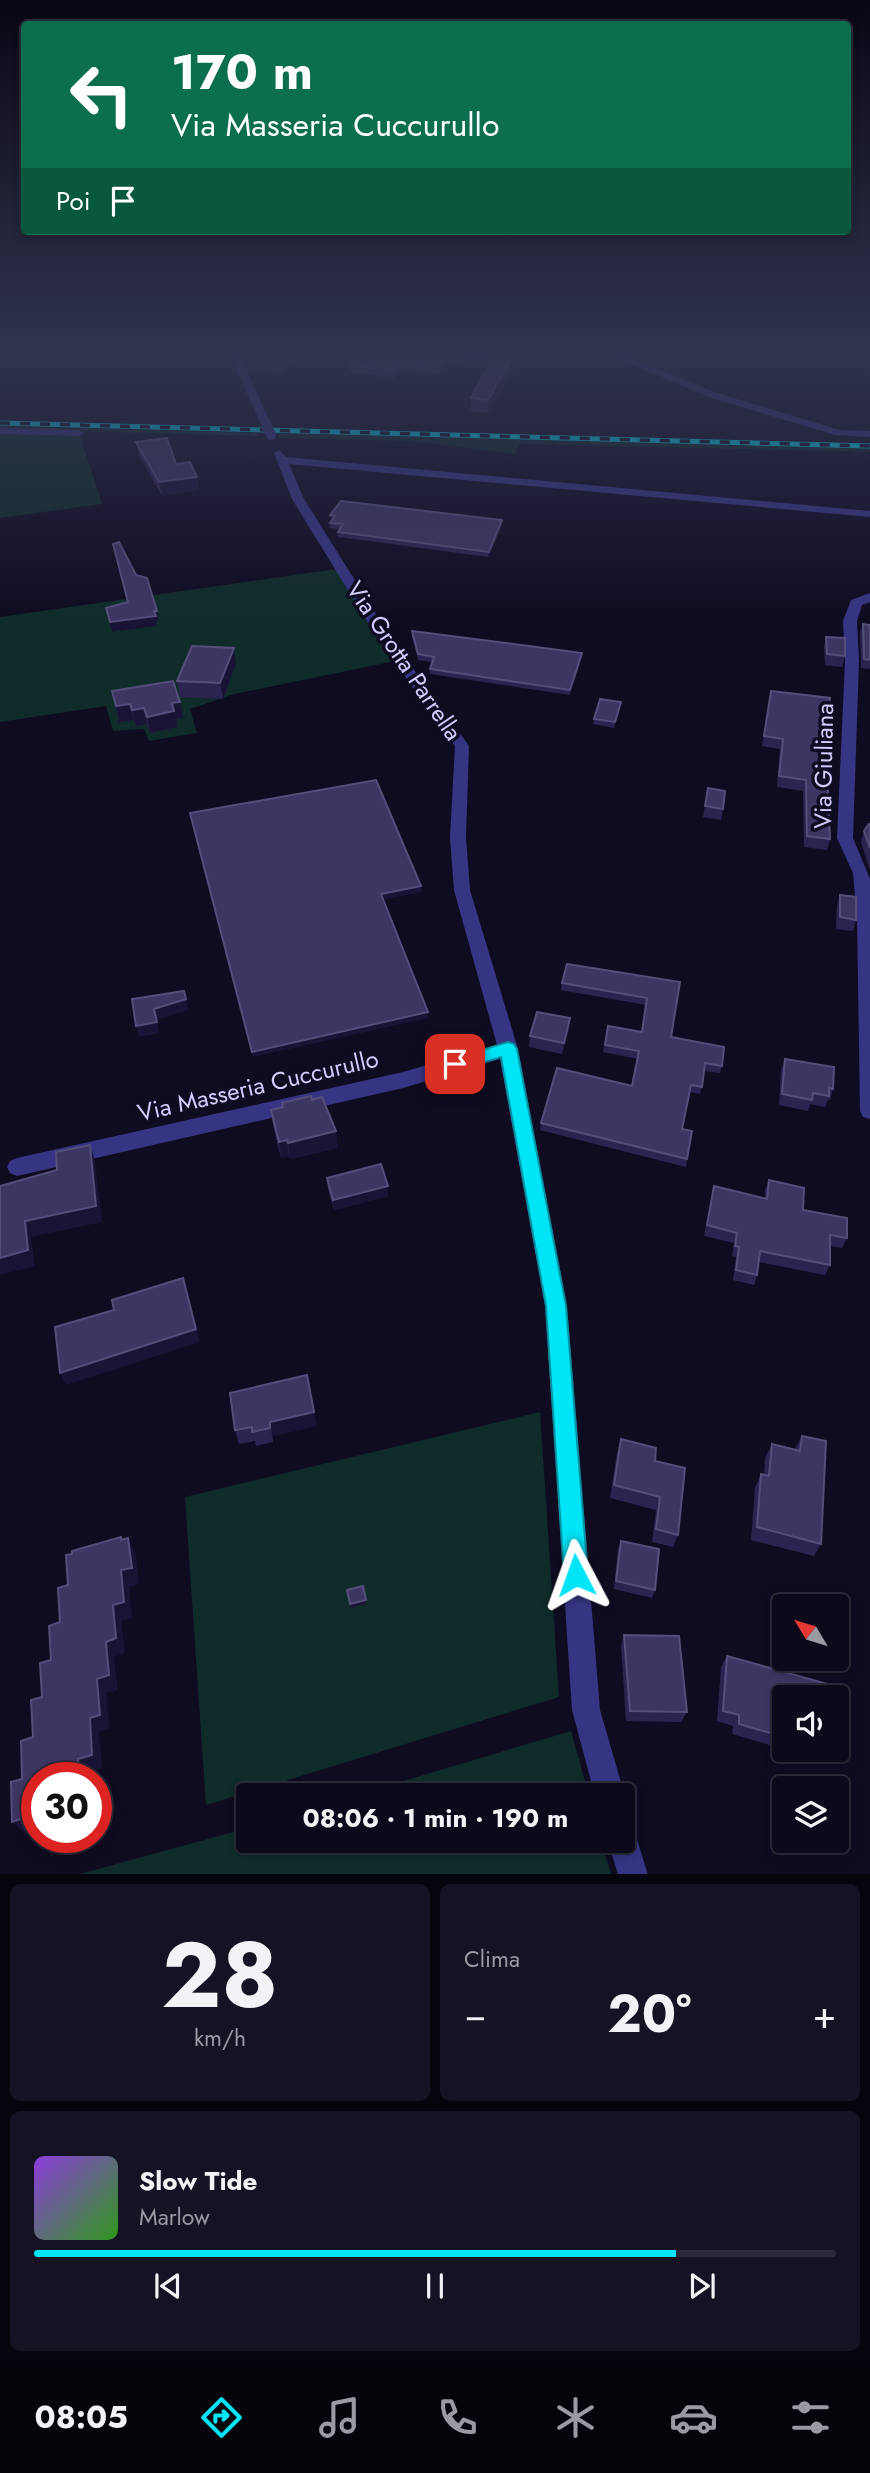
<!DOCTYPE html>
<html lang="it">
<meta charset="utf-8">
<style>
body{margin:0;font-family:Jost,sans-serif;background:#141223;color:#f1f3f6;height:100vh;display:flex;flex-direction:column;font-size:26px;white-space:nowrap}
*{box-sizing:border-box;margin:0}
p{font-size:23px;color:#9a9aa2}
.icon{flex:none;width:38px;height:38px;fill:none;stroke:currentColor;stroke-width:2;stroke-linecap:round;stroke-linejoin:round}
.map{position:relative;height:1874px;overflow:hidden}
.details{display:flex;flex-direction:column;gap:10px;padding:10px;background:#06050e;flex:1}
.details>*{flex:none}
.hud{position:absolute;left:21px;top:21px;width:830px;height:214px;border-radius:7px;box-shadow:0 4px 10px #0003,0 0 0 2px #2b2a39;background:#0b6e4f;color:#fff;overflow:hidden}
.needle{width:46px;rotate:308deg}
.buttons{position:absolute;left:772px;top:1594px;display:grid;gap:14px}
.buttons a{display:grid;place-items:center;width:77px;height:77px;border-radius:7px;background:#0b091a;box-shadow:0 4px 10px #0003,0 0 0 2px #2b2a39;font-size:35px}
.speed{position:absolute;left:21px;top:1762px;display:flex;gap:14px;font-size:35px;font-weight:700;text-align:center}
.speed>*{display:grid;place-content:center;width:91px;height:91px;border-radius:50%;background:#0b091a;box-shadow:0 4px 10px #0003,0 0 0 2px #2b2a39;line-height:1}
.speed .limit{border:10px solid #d22;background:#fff;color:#111}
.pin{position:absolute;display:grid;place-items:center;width:60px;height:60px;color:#fff;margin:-30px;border-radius:14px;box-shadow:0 4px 10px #0006}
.me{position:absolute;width:77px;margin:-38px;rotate:356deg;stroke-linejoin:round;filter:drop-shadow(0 0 5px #0008)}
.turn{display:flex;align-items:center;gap:24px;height:147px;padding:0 35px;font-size:32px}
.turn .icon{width:91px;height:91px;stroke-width:2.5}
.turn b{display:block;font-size:49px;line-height:60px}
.then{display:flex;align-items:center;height:66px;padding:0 35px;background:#0003;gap:14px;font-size:26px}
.big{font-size:52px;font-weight:700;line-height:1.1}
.details .tile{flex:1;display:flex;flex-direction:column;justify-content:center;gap:10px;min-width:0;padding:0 24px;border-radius:10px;background:#141223}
.details .dial{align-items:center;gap:0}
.dial b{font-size:91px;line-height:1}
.song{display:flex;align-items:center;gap:21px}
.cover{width:84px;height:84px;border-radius:10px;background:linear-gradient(135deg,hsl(270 70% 55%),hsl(110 70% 35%))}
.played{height:7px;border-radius:4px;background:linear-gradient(90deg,#00e4f8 80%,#2b2a39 80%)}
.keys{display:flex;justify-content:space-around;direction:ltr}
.heat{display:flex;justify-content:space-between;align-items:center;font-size:38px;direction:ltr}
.details .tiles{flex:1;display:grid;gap:10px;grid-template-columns:1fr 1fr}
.tile:last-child{grid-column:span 2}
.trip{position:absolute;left:236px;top:1783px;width:399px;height:70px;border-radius:7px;background:#0b091a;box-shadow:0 4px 10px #0003,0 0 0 2px #2b2a39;font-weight:700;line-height:70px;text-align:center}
.tabs{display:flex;height:112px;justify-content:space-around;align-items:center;background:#04040a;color:#9a9aa2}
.tabs .icon{width:49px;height:49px}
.tabs .active{color:#00e4f8}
.tabs b{font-size:32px;color:#f1f3f6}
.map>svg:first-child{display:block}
</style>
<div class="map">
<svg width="870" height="1875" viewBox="0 0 870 1875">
<rect width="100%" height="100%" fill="#0f0c22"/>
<!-- green -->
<path fill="#0f2c2a" d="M264,354H299L279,375L247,371Z
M0,426L257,433L258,436L0,429Z
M0,432L80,435L102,504L0,518Z
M277,433L834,447L870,448V452L519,444L516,454L410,441L279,438Z
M337,569L395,661L234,694L190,709L197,733L149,741L144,729L113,731L106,706L0,722V617Z
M540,1412L559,1697L206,1805L185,1497Z
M571,1731L589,1795H357Z
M248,1828V1841H601L611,1874H80Z"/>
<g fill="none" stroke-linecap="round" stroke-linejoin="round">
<!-- minor -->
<path fill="#363583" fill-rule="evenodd" d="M233,354H243L245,366L271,424L270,426L261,424L235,366Z
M432,354H567L562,357L436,359L433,358Z
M607,354H621L717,393L840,430L870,431V437L835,435L709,397Z
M0,428L79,430L84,433L79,436L0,434Z
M279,450L286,457L870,511V517L289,464L304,499L391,638L469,746L466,837L470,890L518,1049L567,1306L600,1710L625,1796L623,1800V1796H595L572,1710L545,1306L500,1059L403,1088L17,1176L10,1173L7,1167L10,1161L17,1158L403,1072L497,1045L454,890L450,837L455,746L378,639L292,499L274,453Z
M870,593V602L862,605L857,621L859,661L853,838L870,879V1119L863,1117L860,1111L857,918L853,873L837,838L845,661L843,621L851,600Z
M623,1826L634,1830L648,1875H618L608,1841H623Z"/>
<defs>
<path id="rail" d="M0,423L870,446"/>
</defs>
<!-- rail casing -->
<use href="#rail" stroke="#00e4f8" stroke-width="5"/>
<!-- rail -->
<use href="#rail" stroke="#0f0c22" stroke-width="3.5" stroke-dasharray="10" stroke-linecap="butt"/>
<!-- minor-bridge -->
<path stroke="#363583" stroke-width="10" d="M266,424L271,435"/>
</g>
<!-- wall -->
<path fill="#2c2450" d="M459,354V362H447L440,374L403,371L396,379L348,372V365L399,355Z
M513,356V369L488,413L471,411V398Z
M136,442L176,464L197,477L199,490L162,496L139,455Z
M330,515L502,525L488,557L338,537V532L340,529L330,528V523L331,520Z
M863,624L870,625V669L861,668L860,633Z
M412,631L581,659L570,695L430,674V669L432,662L418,660L412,636Z
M826,637L845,656L842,667L825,665L824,647Z
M236,664L223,699L180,697L177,681Z
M112,691L183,718L176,719L177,727L150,733L147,724L136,726L134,720L119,722Z
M771,691L822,770L830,839L827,850L804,847L803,791L777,787L780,749L762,746Z
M620,708L614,728L593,724L594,719Z
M708,788L723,809L721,820L703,817Z
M870,824V870L861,842L864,831Z
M840,895L856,920L853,931L836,929L837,906Z
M680,982L671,1037L722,1066L720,1073L704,1071L700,1094L690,1092L682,1129L687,1159L686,1167L540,1130L541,1123L632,1086L638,1059L603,1052L608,1026L642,1032L646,1005L561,990L562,983Z
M569,1030L562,1054L529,1047L530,1036Z
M785,1059L833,1089L830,1100H828L825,1107L810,1104L808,1111L779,1105L781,1070Z
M312,1100L338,1148L290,1159L289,1156L281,1158L273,1126L271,1110L282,1107V1103Z
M327,1178L388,1186V1196L334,1210L328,1189Z
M769,1180L803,1210L847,1238L842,1248L830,1246V1265L825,1275L759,1262L757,1275L754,1285L733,1280L736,1257L732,1256L734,1243L704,1236L714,1186L765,1198V1190Z
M314,1412L316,1426L273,1436V1442L256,1446L255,1441L239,1444L235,1430Z
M802,1436L821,1544L814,1556L751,1540L755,1488L761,1474L764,1475L765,1458L772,1444L795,1449Z
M621,1439L655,1461L678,1535L673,1547L652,1542L656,1510L610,1498L617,1453Z
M621,1541L655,1590L652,1598L614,1589L618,1549Z
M624,1635L687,1712L681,1722L626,1721L621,1646Z
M727,1656L784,1698V1749L732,1734L733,1726L717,1721L721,1667Z
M788,1750H829L821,1759Z"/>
<!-- shaded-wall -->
<path fill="#191336" d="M447,354V362L440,374V367Z
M513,356V369L488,413V400Z
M403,363V371L396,379V371Z
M197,477L199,490L162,496L159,482Z
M502,520V525L488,557L489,552Z
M157,611L158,620L156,621L157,626L112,632L110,622Z
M234,648L236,664L223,699L220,683Z
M582,653L581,659L570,695V690Z
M180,702L183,718L176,719L177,727L150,733L147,717L172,703Z
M130,704L134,720L119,722L116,706Z
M144,708L147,724L136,726L132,710Z
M421,886V892L382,900L381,894Z
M186,999L188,1010L157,1020L159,1033L139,1037L136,1026L154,1009Z
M428,1012V1018L253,1057L252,1052Z
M570,1018L569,1030L562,1054L564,1043Z
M336,1131L338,1148L290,1159L288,1143Z
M287,1140L289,1156L281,1158L279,1142Z
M90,1145L95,1161L102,1222L31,1237L35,1266L0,1275V1258L25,1221Z
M388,1186V1196L334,1210L333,1200Z
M183,1278L200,1342L66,1385L60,1373Z
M314,1412L316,1426L273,1436V1442L270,1422Z
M128,1538L136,1555L139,1584L129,1587L132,1618L121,1621L125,1653L114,1657L118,1690L107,1693L109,1728L99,1732L102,1768L88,1772L89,1778H80L78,1759L90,1718Z
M366,1600V1604L351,1608L350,1604Z
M37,1814V1829L25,1833L12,1822Z"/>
<!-- building -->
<path fill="#3d3663" stroke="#554e7b" stroke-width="2" d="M358,354L399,355L447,354L440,367L403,363L396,371L348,365Z
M495,354H503L513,356L488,400L471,398Z
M167,438L176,464L190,462L197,477L159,482L136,442Z
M341,501L502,520L489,552L338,532L343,524L330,523L335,516L330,515Z
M119,542L136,575L147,578L157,611H154L156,616L110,622L106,608L128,602L113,544Z
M863,624L870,625V660L864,659Z
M412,631L498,642L582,653L570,690L430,669L434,657L418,654Z
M826,637L845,638V656L827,654Z
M192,646L234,648L220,683L177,681Z
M173,681L180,702L172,703L174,711L147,717L144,708L132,710L130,704L116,706L112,691Z
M771,691L830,698L822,770L827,771L830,839L807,836L806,780L779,776L783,739L764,736Z
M600,699L621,702L615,722L594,719Z
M376,780L421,886L381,894L428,1012L252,1052L190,813Z
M708,788L725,791L723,809L705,806Z
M869,824H870V848L864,831Z
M840,895L856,897V920L840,917Z
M567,964L680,982L671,1037L724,1047L722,1066L705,1063L702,1087L691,1085L682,1129L692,1131L687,1159L541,1123L557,1068L632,1086L639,1051L605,1045L608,1026L642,1032L647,998L562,983Z
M184,991L186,999L154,1009L157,1022L136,1026L132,999Z
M537,1012L570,1018L564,1043L530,1036Z
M785,1059L834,1067L833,1089L829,1088V1096L813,1093L812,1100L782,1094Z
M311,1096L312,1100L322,1097L336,1131L288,1143L287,1140L279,1142L271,1110L283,1107L282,1103Z
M90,1145L96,1206L25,1221L28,1250L0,1258V1186L57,1170L56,1152Z
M381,1164L388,1186L333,1200L327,1178Z
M769,1180L804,1188L803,1210L847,1218V1238L830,1235V1265L760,1251L757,1275L736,1270L739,1247L735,1246L737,1233L707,1225L714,1186L767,1199Z
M183,1278L196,1329L60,1373L55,1327L114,1310L112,1300Z
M307,1375L314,1412L270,1422V1428L252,1432V1427L235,1430L230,1393Z
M802,1436L826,1441L821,1544L757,1527L761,1474L769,1476L772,1444L800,1451Z
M621,1439L656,1448L655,1461L685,1468L678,1535L656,1529L660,1497L614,1485Z
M121,1537V1540L128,1538L132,1568L121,1570L124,1602L113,1605L116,1638L106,1642L109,1675L97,1679L100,1715L90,1718L92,1755L78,1759L80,1778H37V1814L12,1822L11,1782L22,1779L21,1741L33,1737L31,1700L42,1697L40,1663L51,1660L49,1626L60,1622L58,1588L68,1585L66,1555L72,1554V1551Z
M621,1541L659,1549L655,1590L616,1581Z
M363,1586L366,1600L350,1604L347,1590Z
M624,1635L679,1636L687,1712L630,1711Z
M727,1656L831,1685V1698H784V1737L739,1724V1715L723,1711Z"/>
<!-- sky -->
<linearGradient id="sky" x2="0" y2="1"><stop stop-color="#080713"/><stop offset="0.57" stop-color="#31344f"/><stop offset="1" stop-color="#31344f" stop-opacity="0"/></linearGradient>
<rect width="870" height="617" fill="url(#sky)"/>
<!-- route -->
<path fill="#00e4f8" stroke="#0094a1" stroke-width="2" d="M508,1042L514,1044L517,1049L566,1306L588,1575L584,1584L576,1587L567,1584L564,1575L546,1306L501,1057L455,1071L449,1069L447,1064L449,1060Z"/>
<g text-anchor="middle" stroke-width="7" stroke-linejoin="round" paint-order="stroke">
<!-- street labels -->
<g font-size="24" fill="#d2cdff" stroke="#0f0c22">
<text transform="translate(404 661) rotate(56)" y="8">Via Grotta Parrella</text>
<text transform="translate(824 766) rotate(-89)" y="8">Via Giuliana</text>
<text transform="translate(258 1086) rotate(-13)" y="8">Via Masseria Cuccurullo</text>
</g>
</g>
</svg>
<div class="buttons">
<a><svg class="needle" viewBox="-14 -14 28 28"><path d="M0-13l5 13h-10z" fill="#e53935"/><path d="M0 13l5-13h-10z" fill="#9a9aa2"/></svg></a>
<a><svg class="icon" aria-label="sound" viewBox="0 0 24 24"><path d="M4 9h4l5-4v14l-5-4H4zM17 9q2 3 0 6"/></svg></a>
<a><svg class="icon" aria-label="layers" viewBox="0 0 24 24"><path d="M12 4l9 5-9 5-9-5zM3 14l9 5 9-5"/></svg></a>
</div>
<div class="speed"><div class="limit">30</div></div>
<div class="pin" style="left:455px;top:1064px;background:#d93025"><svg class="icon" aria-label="arrive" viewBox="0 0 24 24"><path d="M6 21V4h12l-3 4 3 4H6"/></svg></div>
<svg class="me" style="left:576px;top:1575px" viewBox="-20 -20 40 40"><path d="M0-17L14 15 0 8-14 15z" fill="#00e4f8" stroke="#fff" stroke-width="4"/></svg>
<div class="trip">08:06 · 1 min · 190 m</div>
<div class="hud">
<div class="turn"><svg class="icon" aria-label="left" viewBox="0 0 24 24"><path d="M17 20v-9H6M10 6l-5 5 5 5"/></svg><div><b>170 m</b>Via Masseria Cuccurullo</div></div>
<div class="then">Poi<svg class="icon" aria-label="arrive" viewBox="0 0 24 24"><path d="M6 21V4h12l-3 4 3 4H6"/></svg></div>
</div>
</div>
<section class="details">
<div class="tiles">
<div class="tile dial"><b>28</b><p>km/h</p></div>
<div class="tile"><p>Clima</p>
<div class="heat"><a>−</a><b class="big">20°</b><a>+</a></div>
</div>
<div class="tile">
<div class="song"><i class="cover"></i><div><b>Slow Tide</b><p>Marlow</p></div></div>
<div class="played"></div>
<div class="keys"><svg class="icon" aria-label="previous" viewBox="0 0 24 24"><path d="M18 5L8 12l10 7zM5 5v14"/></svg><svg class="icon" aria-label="pause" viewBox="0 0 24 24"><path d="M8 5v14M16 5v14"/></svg><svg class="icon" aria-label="next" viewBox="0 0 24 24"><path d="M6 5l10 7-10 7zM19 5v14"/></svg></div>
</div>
</div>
</section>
<nav class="tabs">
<b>08:05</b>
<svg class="icon active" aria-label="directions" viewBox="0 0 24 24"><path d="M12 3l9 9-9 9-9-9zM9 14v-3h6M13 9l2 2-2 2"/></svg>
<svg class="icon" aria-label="music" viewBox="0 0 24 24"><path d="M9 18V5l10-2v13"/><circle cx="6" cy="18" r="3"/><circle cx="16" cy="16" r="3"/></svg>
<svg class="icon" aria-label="phone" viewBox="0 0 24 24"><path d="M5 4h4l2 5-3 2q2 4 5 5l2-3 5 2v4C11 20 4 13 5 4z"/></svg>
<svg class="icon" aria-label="climate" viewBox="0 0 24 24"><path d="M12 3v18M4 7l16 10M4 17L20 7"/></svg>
<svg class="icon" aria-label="car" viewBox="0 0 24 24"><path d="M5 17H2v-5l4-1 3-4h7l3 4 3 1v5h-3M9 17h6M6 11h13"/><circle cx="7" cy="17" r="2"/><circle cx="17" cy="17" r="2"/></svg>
<svg class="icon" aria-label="filters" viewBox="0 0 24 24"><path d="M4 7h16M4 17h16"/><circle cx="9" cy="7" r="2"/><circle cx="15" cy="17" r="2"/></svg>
</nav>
